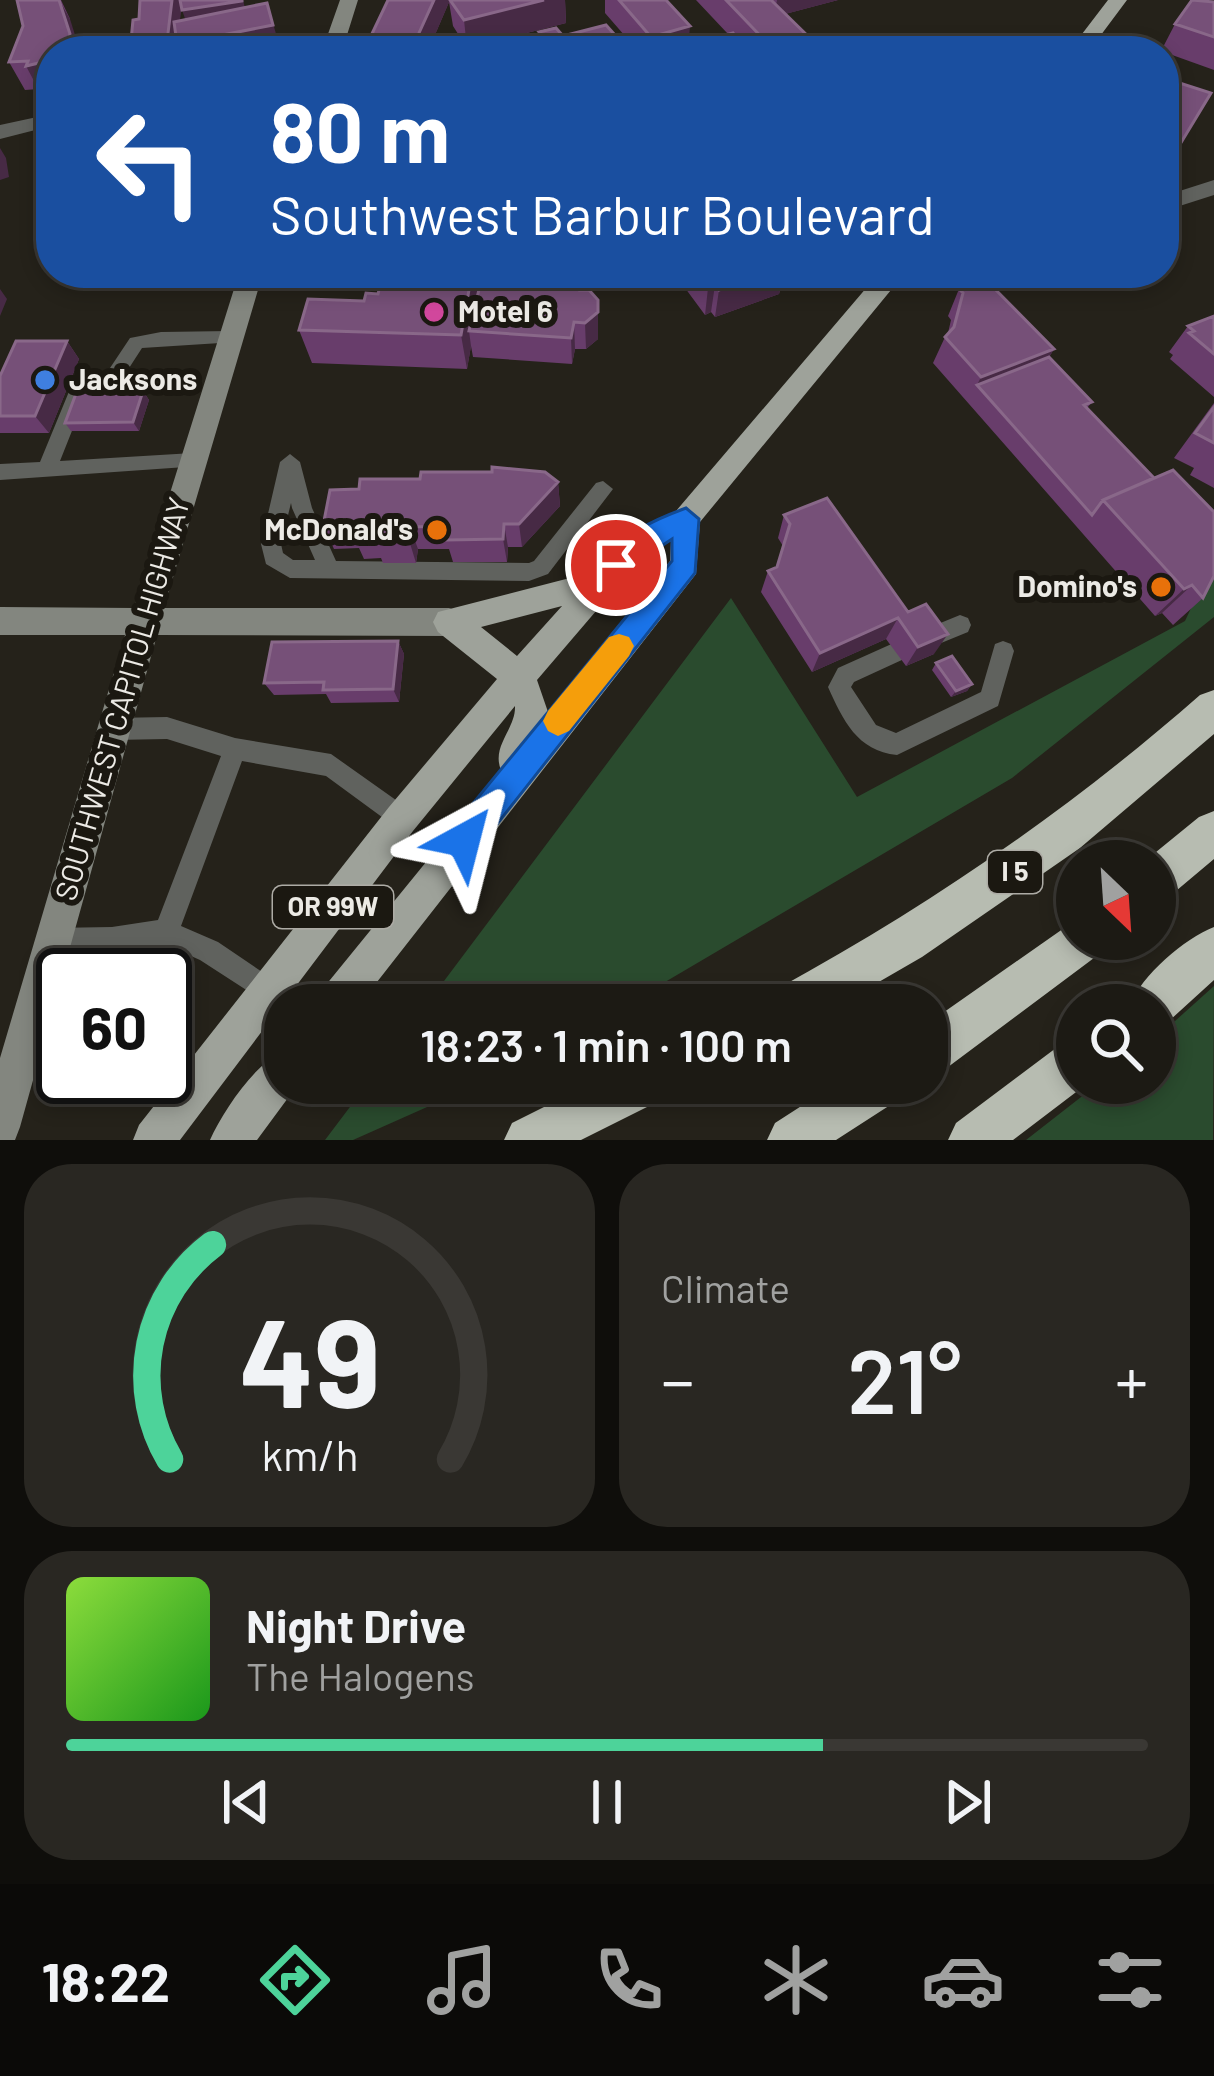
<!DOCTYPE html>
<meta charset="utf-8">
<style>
body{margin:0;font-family:Barlow,sans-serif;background:#292722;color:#f1f3f6;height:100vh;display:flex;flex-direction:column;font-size:45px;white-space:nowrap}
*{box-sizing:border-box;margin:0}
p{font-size:39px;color:#a0a1a0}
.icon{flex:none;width:66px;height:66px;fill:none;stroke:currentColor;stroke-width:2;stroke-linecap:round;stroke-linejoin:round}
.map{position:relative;height:1140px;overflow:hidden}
.details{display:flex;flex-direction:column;gap:24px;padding:24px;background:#0f0e0b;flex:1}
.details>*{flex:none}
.guide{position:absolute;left:36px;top:36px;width:1143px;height:252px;border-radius:48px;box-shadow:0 6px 18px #0003,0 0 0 3px #3a3834;background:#1a4fa0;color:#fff;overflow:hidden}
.needle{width:78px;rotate:155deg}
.tools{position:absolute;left:1056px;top:840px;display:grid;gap:24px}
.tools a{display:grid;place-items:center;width:120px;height:120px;border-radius:50%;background:#1c1a14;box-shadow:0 6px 18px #0003,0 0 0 3px #3a3834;font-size:60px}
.speed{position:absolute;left:36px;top:948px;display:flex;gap:24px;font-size:60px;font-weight:700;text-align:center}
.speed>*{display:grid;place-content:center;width:156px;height:156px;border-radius:50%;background:#1c1a14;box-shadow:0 6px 18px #0003,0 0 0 3px #3a3834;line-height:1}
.speed .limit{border:6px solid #111;border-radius:18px;background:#fff;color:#111}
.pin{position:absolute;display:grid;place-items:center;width:102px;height:102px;color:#fff;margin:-51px;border:6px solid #fff;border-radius:50%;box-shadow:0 3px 12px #0007}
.me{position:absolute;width:132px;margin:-66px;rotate:38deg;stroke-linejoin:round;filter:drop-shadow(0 0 9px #0008)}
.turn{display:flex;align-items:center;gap:42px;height:252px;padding:0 36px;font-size:54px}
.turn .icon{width:156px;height:156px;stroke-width:2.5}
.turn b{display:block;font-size:84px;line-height:102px}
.big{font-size:90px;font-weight:600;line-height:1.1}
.details .widget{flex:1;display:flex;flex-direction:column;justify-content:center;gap:18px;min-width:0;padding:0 42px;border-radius:48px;background:#292722}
.details .dial{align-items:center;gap:0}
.dial svg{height:312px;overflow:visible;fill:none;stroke:#3a3834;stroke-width:7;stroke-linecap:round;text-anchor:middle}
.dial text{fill:#f1f3f6;stroke:none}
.song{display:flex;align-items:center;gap:36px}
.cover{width:144px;height:144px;border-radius:18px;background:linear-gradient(135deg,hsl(90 70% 55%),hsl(120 70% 35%))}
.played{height:12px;border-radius:6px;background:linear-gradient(90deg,#4dd39a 70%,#3a3834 70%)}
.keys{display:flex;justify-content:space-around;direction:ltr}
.heat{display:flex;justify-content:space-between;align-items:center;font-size:66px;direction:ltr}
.details .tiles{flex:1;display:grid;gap:24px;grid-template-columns:1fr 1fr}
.widget:last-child{grid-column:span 2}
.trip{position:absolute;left:264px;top:984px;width:684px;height:120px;border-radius:48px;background:#1c1a14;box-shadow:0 6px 18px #0003,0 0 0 3px #3a3834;font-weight:600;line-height:120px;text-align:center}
.tabs{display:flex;height:192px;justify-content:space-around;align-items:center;background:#0b0a08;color:#a0a1a0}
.tabs .icon{width:84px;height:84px}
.tabs .selected{color:#4dd39a}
.tabs b{font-size:54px;color:#f1f3f6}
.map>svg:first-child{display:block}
</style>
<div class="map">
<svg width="1214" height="1140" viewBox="0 0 1214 1140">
<rect width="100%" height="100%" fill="#25221a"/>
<!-- green -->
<path fill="#2a4b2e" d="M1214,559V617L1012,778L626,1005H426L731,598L857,797L1185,621Z
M1214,986L1213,1140H1026L1099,1083H1155V1039Z
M368,1083H481L353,1140H325Z"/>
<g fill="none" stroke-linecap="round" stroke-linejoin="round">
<!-- lane -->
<path fill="#60625e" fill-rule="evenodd" d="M230,331L239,337L236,342L142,348L120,382L89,388L60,461L193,453L203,461L200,466L0,480V464L40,462L75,377L108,371L130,338L161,332Z
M290,454L300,462L312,508L336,561L529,563L534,561L596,483L603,481L613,489L548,574L529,581L290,578L266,564L261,544L280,462ZM291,503L292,508L315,560H293L283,553L281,544Z
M960,615L968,618L971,625L968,632L924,650L916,647L913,640L916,633Z
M1003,641L1011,644L1014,651L998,706L897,755C857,751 843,720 828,687L838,668L896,642L904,645L907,652L904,659L854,682L851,687L876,725L896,733L981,692L995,644Z
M167,717L235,738L331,754L410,810L413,819L410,828L401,831L326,776L242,761L181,926L218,942L277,982L281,991L277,1000L268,1004L200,960L166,945L112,953L52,954L43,950L39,941L43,932L52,928L112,927L158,920L221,756L167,739L113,740L105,737L101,729L105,721L113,718Z"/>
<!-- street -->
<path fill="#60625e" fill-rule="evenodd" d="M51,114V126L0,139V125Z
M1214,180V195L1164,211V196Z"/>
<!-- secondary -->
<path fill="#83867f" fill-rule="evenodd" d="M340,0H358L342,51H322Z
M239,273H263L164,608H449L460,612L465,622L460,632L449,636L157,635L20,1127L15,1140H0V1058L125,635H0V607L134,608Z"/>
<!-- primary -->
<path fill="#9ea29a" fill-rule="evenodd" d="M1108,0H1127L1089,51H1069Z
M879,273H905L700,522L696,574L359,1005H316L321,991L501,770C491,746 516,729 515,706L413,831L180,1140H133L139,1125L389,807L497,679L438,632L433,622L438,612L593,572L624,537L676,511ZM671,541L670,561L548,712L537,680L644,555ZM562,606L517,656L481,627Z
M285,1050V1083H299L257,1140H210C223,1111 256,1062 285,1050Z"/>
<!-- highway -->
<path fill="#b7bcb1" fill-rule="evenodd" d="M1214,690V734L1080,848L922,957L839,1005H770L777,989C929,906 1069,810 1200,695Z
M1214,811V859L1170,896L1155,903V861H1145L1199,817Z
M1077,919V939H1104L1098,955L944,1070L927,1077V1024Z
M1214,927V980L1169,1021L1155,1027V1005H1130C1142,975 1184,939 1214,927Z
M1077,1038V1083H1088L1013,1140H948L956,1123L1060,1045Z
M592,1083H668L661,1100L581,1140H504L512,1123Z
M837,1083H905L898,1100L836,1140H767L775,1123Z"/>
</g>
<!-- wall -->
<path fill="#683d6b" d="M17,0H61L70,19L41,94L39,89L25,90L9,62L23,26Z
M388,0H565L566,23L467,48L453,26L449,2L428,51H371L369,40Z
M605,0H666L688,51H638L605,13Z
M696,0H838L785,14L820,48L819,51H694L695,43L728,34Z
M1214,2V70L1161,51L1175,24Z
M539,32L563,36L614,51H540Z
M1164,78L1211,93L1168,165L1164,164Z
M98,273H141L138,282L103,281Z
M583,273V290L598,339L586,349H575L572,364L473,357L471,346L467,369L312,363L299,330L378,294Z
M674,273H785L779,294L715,317L711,312L705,315Z
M959,289L1054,349L1049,357L1092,402L1087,408L1203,598L1173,625L1162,613L1155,616L933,363L945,337L948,333L951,320L948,316Z
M1214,316V397L1170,359L1173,355L1169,352L1188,326Z
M67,341L79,359L49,433H0V376Z
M143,391L149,400L139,431H71L65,423Z
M1214,403V488L1190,475L1194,468L1174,458Z
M558,482L560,506L522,547H508L507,562H453L449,549H418L416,563H383L381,558L364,559L359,548L334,549L323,526L359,489Z
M827,498L934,654L906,666L886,639L812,672L761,592L768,571L777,567L783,546L778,538L784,515Z
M398,641L404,654L399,702L331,703L326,694L274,695L264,683Z
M936,663L972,684L967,691L951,697L932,670Z"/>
<!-- shaded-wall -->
<path fill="#472a45" d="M59,0L70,19L80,51H64Z
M172,0H180L182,5L176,51H156Z
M243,0L248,20L189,30L182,10Z
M434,0H450L428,51H416L414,44Z
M544,0H565L566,23L467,48L464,20Z
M777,0H838L774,17Z
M267,3L279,44L246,51H180L177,44Z
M690,26L688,51H651V37Z
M614,34V51H601L606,36Z
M567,44V51H552V48Z
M51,60V92L41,94L26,66Z
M0,148L6,158L9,177L0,180Z
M472,273H483L469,331L471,346L467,369L461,335Z
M768,273H785L779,294L715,317L719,290Z
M715,285L711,312L705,315L708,288Z
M0,289L7,299L0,316Z
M598,300V339L586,349L585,323Z
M574,322L575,349L572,364L571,338Z
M67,341L79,359L49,433L35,416Z
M1054,349L1039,375L977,385L981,377Z
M143,391L149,400L139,431L133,422Z
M558,482L560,506L522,547L519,524Z
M504,524L508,547L507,562L503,539Z
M410,527L418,549L416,563L409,540Z
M1192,585L1162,613L1155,616L1184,589Z
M898,618L886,639L812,672L820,653Z
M948,634L934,654L906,666L918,647Z
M398,641L404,654L399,702L393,689Z
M972,684L967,691L951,697L956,691Z"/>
<!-- building -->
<path fill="#765078" stroke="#896889" stroke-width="3" d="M17,0H59L70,34L64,51H51V60L26,66L28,61L9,62L23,26Z
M140,0H172L166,50L130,51L133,20L139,19Z
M180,0H242V1L182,10Z
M388,0H434L414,44L369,40Z
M450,0H544L464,20Z
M619,0H666L690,26L651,37Z
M726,0H771L820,48L808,51H775Z
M1192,0L1214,2V37L1175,24Z
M267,3L273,25L177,44L174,22Z
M606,25L614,34L606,36L614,45L601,48L604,51H573L567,44L552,48L539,32L556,28L563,36Z
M733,33L749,51H702L695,43Z
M1164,78L1211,93L1179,146L1164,141Z
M383,273H472L461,335L299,330L308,299L364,301L366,293L378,294Z
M483,273H583L580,290H589L598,300V312L585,323L574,322L571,338L469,331Z
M697,273H768L719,290L715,285L708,288Z
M986,280L1054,349L981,377L945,337L954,327L963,293L959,289Z
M1214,316V354L1189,333L1194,331L1188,326Z
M16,341H67L35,416H0V376Z
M1049,357L1092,402L1084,405L1154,478L1103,500L1092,515L977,385Z
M77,391H143L133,422L65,423Z
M1214,407V443L1195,433Z
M492,467L545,472L558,482L519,524H504L503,539L447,540L448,526L410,527L409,540L374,541V536H354L356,526H323L330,490L359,489L360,479H420L421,472H492Z
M1173,470L1214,512V576L1203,598L1192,585L1184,589L1103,500Z
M827,498L908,612L926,604L948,634L918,647L898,618L820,653L768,571L777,567L790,524L784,515Z
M398,641L393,689L323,690L324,682L264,683L272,642Z
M952,656L972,684L956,691L936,663Z"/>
<!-- route -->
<path fill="#1a73e8" stroke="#114b97" stroke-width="3" d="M686,508L699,519L695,573L475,852L464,856L452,852L447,840L452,829L672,561V539L616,576L607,573L603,565C618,535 656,519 686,508Z"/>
<!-- slow -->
<path fill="#f59e0b" d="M619,634L629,637L634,646L629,656L569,731L558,736L548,731L543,721L548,711L609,637Z"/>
<!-- markers -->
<circle fill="#d1479c" stroke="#1b1811" stroke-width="4.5" cx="434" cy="312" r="12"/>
<circle fill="#3f7fe0" stroke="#1b1811" stroke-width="4.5" cx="45" cy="380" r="12"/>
<g fill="#e8710a" stroke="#1b1811" stroke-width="4.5">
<circle cx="437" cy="530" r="12"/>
<circle cx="1161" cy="587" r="12"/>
</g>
<g text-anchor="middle" stroke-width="12" stroke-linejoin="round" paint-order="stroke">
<!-- shield labels -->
<g fill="#1b1811" stroke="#adaba5" stroke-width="3">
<rect x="988" y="851" width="54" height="42" rx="9"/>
<rect x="273" y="886" width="120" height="42" rx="9"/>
</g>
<g font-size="27" font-weight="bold" fill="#eceae5">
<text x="1015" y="881">I 5</text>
<text x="333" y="916">OR 99W</text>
</g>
<!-- poi labels -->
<g font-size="30" font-weight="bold" fill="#eceae5" stroke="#1b1811" text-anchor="start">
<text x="458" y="322">Motel 6</text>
<text x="69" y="390">Jacksons</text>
<text x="413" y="540" text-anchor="end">McDonald's</text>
<text x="1137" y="597" text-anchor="end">Domino's</text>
</g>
<!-- street labels -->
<g font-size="30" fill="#eceae5" stroke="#1b1811">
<text transform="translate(123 699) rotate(-74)" y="10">SOUTHWEST CAPITOL HIGHWAY</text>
</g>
</g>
</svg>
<div class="tools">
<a><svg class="needle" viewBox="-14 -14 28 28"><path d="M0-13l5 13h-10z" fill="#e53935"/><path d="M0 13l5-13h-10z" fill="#a0a1a0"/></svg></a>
<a><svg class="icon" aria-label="search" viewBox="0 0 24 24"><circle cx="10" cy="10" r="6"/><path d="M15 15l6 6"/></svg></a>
</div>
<div class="speed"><div class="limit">60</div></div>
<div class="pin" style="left:616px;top:565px;background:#d93025"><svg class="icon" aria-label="arrive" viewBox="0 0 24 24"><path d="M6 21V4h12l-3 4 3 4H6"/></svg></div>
<svg class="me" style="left:464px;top:840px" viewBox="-20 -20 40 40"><path d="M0-17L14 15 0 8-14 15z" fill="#1a73e8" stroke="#fff" stroke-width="4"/></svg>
<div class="trip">18:23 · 1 min · 100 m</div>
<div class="guide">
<div class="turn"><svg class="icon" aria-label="left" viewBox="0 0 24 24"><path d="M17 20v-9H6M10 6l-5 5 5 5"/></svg><div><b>80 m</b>Southwest Barbur Boulevard</div></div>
</div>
</div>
<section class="details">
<div class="tiles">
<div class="widget dial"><svg viewBox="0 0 100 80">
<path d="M14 69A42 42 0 1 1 86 69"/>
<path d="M14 69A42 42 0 0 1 25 14" stroke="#4dd39a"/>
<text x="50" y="56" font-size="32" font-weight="700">49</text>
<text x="50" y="72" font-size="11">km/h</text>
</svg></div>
<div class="widget"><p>Climate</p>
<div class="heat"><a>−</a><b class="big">21°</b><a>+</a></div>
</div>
<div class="widget">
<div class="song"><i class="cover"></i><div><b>Night Drive</b><p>The Halogens</p></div></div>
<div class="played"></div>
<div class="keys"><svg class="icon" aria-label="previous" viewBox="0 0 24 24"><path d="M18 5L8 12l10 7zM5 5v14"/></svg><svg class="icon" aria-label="pause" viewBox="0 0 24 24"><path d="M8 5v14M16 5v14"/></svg><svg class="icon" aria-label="next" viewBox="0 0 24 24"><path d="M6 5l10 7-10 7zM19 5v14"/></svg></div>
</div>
</div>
</section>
<nav class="tabs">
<b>18:22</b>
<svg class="icon selected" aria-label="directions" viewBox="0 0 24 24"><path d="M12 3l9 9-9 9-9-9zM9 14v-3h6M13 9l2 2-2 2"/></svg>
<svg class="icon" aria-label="music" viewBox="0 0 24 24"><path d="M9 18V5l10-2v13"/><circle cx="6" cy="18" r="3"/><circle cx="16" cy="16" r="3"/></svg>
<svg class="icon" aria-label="phone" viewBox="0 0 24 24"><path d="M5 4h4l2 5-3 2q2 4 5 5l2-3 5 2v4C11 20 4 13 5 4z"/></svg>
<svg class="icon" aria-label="climate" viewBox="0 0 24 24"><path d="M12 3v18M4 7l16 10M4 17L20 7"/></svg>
<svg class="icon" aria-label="car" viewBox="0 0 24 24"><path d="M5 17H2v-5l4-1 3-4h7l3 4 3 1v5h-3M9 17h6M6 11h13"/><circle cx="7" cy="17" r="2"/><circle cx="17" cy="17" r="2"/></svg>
<svg class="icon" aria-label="filters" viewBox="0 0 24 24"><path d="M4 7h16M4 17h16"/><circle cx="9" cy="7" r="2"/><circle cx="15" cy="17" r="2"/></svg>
</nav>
